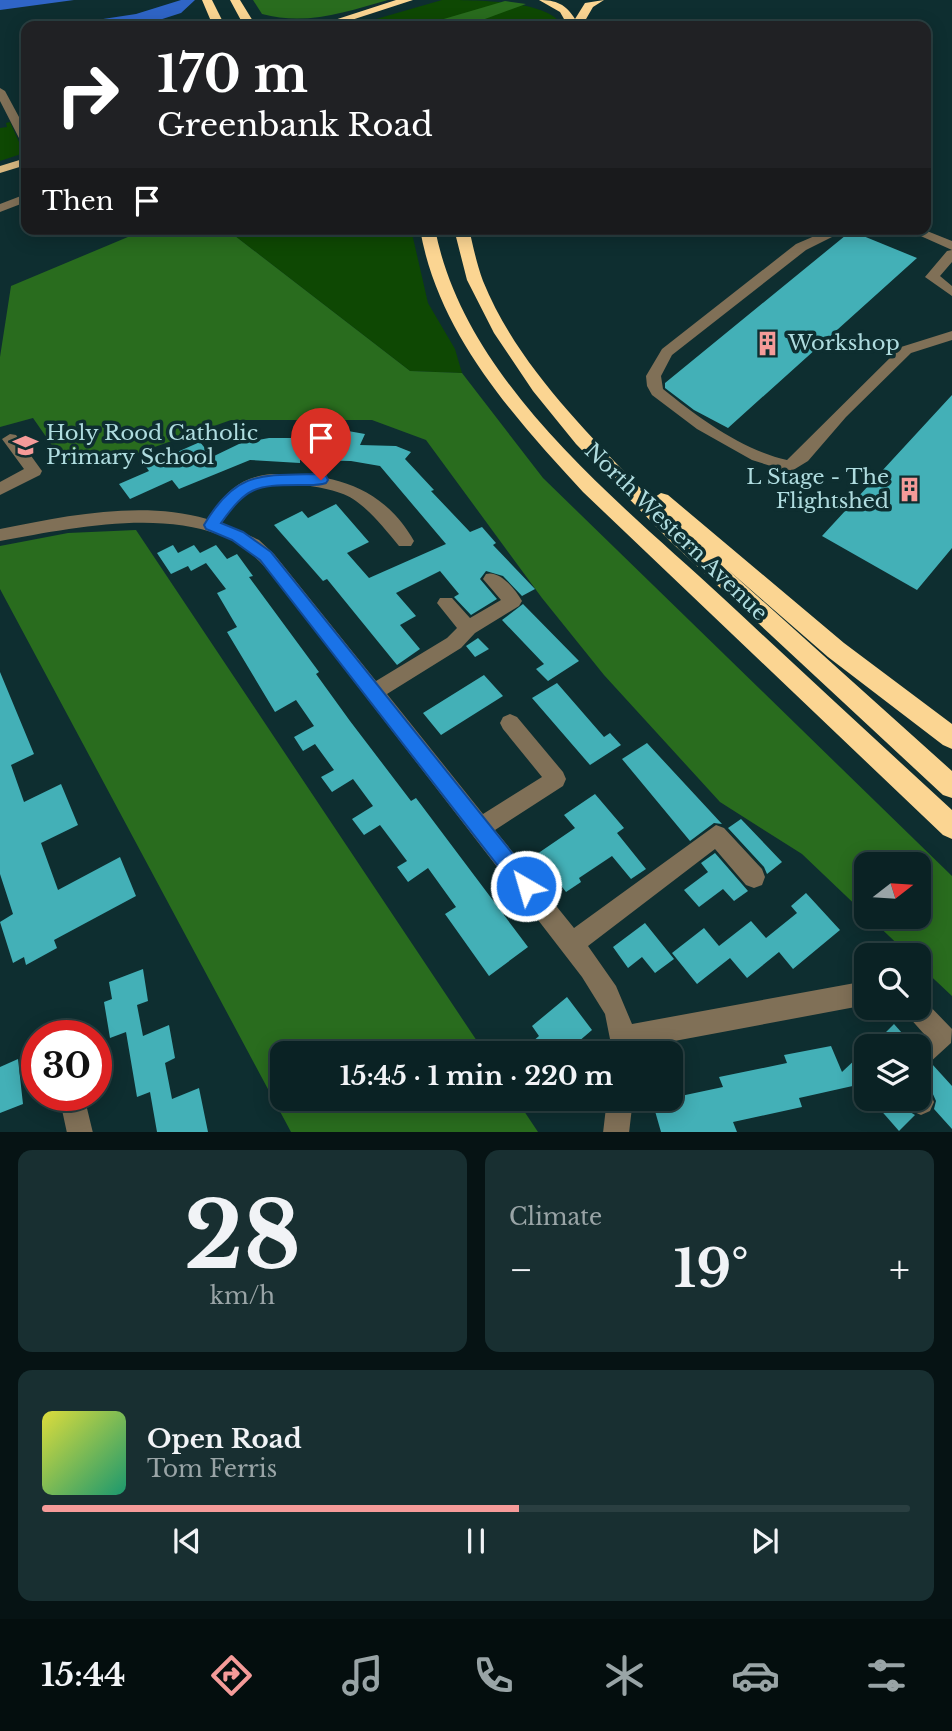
<!DOCTYPE html>
<meta charset="utf-8">
<style>
body{margin:0;font-family:"Libre Baskerville",serif;background:#182f31;color:#f1f3f6;height:100vh;display:flex;flex-direction:column;font-size:26px;white-space:nowrap}
*{box-sizing:border-box;margin:0}
p{font-size:23px;color:#99a4a6}
.icon{flex:none;width:38px;height:38px;fill:none;stroke:currentColor;stroke-width:2;stroke-linecap:round;stroke-linejoin:round}
.map{position:relative;height:1132px;overflow:hidden}
.panel{display:flex;flex-direction:column;gap:18px;padding:18px;background:#061314;flex:1}
.panel>*{flex:none}
.hud{position:absolute;left:21px;top:21px;width:910px;height:214px;border-radius:14px;box-shadow:0 4px 18px #0003,0 0 0 2px #2a3f41;background:#202124;color:#fff;overflow:hidden}
.needle{width:46px;rotate:73deg}
.tools{position:absolute;left:854px;top:852px;display:grid;gap:14px}
.tools a{display:grid;place-items:center;width:77px;height:77px;border-radius:14px;background:#0a2224;box-shadow:0 4px 18px #0003,0 0 0 2px #2a3f41;font-size:35px}
.speed{position:absolute;left:21px;top:1020px;display:flex;gap:14px;font-size:35px;font-weight:700;text-align:center}
.speed>*{display:grid;place-content:center;width:91px;height:91px;border-radius:50%;background:#0a2224;box-shadow:0 4px 18px #0003,0 0 0 2px #2a3f41;line-height:1}
.speed .limit{border:10px solid #d22;background:#fff;color:#111}
.pin{position:absolute;display:grid;place-items:center;width:60px;height:60px;color:#fff;margin:-72px -30px;border-radius:50% 50% 50% 0;rotate:-45deg;box-shadow:0 0 7px #0007}
.pin .icon{rotate:45deg}
.me{position:absolute;width:77px;margin:-38px;rotate:322deg;stroke-linejoin:round;filter:drop-shadow(0 0 5px #0008)}
.turn{display:flex;align-items:center;gap:24px;height:147px;padding:0 21px;font-size:32px}
.turn .icon{width:91px;height:91px;stroke-width:2.5}
.turn b{display:block;font-size:49px;line-height:60px}
.then{display:flex;align-items:center;height:66px;padding:0 21px;background:#0003;gap:14px;font-size:26px}
.big{font-size:52px;font-weight:700;line-height:1.1}
.panel .tile{flex:1;display:flex;flex-direction:column;justify-content:center;gap:10px;min-width:0;padding:0 24px;border-radius:14px;background:#182f31}
.panel .dial{align-items:center;gap:0}
.dial b{font-size:91px;line-height:1}
.song{display:flex;align-items:center;gap:21px}
.cover{width:84px;height:84px;border-radius:10px;background:linear-gradient(135deg,hsl(60 70% 55%),hsl(160 70% 35%))}
.played{height:7px;border-radius:4px;background:linear-gradient(90deg,#f59b99 55%,#2a3f41 55%)}
.keys{display:flex;justify-content:space-around;direction:ltr}
.heat{display:flex;justify-content:space-between;align-items:center;font-size:38px;direction:ltr}
.panel .tiles{flex:1;display:grid;gap:18px;grid-template-columns:1fr 1fr}
.tile:last-child{grid-column:span 2}
.trip{position:absolute;left:270px;top:1041px;width:413px;height:70px;border-radius:14px;background:#0a2224;box-shadow:0 4px 18px #0003,0 0 0 2px #2a3f41;font-weight:700;line-height:70px;text-align:center}
.dock{display:flex;height:112px;justify-content:space-around;align-items:center;background:#040e0e;color:#99a4a6}
.dock .icon{width:49px;height:49px}
.dock .active{color:#f59b99}
.dock b{font-size:32px;color:#f1f3f6}
.map>svg:first-child{display:block}
</style>
<div class="map">
<svg width="952" height="1133" viewBox="0 0 952 1133">
<rect width="100%" height="100%" fill="#0e2e30"/>
<!-- green -->
<path fill="#0e4803" d="M442,0C472,0 551,0 562,26H352Z
M10,122L24,153L0,161V128L7,127L6,123Z
M226,229H411L428,303L455,349L462,373L410,371Z"/>
<!-- forest -->
<path fill="#296c1e" d="M253,0H388C346,12 306,26 262,14Z
M505,1L526,4L466,26H420Z
M147,229H226L410,371L462,373L543,478L952,876V996L919,965V956L909,955L869,917H919V864H866V915L802,854L720,802L604,675L542,598L426,440L372,420H231L98,467L65,464L33,418L0,427V357L11,286Z
M136,530L485,1053L282,1054V1099H516L538,1132H291L0,589V546L68,533Z"/>
<!-- water -->
<path fill="#2f65c7" d="M0,0H74L0,10Z
M181,0H195L181,13L153,22L150,26H57L136,14Z"/>
<!-- building -->
<path fill="#43b0b7" d="M851,231L917,258L728,428L694,410L665,388V383Z
M952,395V548L917,590L822,536Z
M299,428H314L312,442L343,443L348,431L365,434L360,445L396,446L411,452L405,459L434,490L431,491L470,532L482,527L496,543L493,545L535,589L522,596L503,576L486,571L480,579L497,599L471,615L454,597L459,594L440,571L396,593L416,616L400,625L420,649L397,665L327,579L323,581L274,525L302,511L308,518L336,504L369,542L347,553L369,578L446,544L380,466L351,461L300,460V463L250,460L179,489L172,480L130,499L119,484L149,471L142,461L155,455L159,460L200,442L212,457L241,443L269,438H297Z
M173,545L178,553L194,545L200,553L216,545L227,559L237,554L253,576L249,577L319,672L316,674L350,721L411,801L416,798L528,947L489,976L445,914L456,907L428,868L408,882L397,867L407,861L380,825L364,835L352,819L373,806L353,779L332,792L321,777L334,770L315,744L303,751L294,737L314,726L296,700L275,712L227,632L237,627L217,593L226,589L206,563L191,571L188,566L171,574L157,553Z
M523,604L579,661L548,681L536,669L544,664L502,620Z
M478,638L489,649L475,657L466,646Z
M0,672L34,754L11,765L24,802L61,784L78,825L41,843L58,890L120,857L136,896L54,940L57,948L26,965L24,957L13,963L0,922L13,914L0,874Z
M484,675L503,696L441,735L423,713Z
M557,683L604,737L610,733L621,745L590,765L532,698Z
M647,743L659,756L722,824L714,823L690,841L622,759Z
M595,794L624,828L617,833L646,869L631,879L612,856L579,878L581,882L566,892L537,854L575,828L564,815Z
M741,819L782,862L767,874L764,867L728,828Z
M715,853L748,891L734,901L723,889L699,907L684,890L708,872L701,863Z
M806,893L840,930L793,969L779,952L747,978L730,958L697,984L672,953L704,928L719,946L751,921L766,938L797,913L791,906Z
M645,923L674,959L655,973L642,957L628,968L613,947Z
M143,969L148,1001L137,1005L143,1036L169,1025L175,1058L165,1063L172,1099L199,1088L208,1132H157L150,1092L137,1097L126,1032L110,1038L104,1002L112,999L109,982Z
M567,997L592,1030L564,1054H518L539,1036L532,1026Z
M894,1024L910,1042L908,1046H887L880,1038Z
M831,1046L842,1072L859,1056L866,1064V1083L799,1098L802,1107L733,1122L737,1132H661L655,1111L678,1106L676,1097L723,1087L719,1077L787,1063L784,1055Z
M18,1059L23,1104L0,1113V1067Z
M932,1064L952,1086V1129L934,1109L936,1101L932,1092L919,1084V1069Z
M871,1099H902L910,1112L915,1115L899,1131Z"/>
<g fill="none" stroke-linecap="round" stroke-linejoin="round">
<!-- minor -->
<path fill="#807057" fill-rule="evenodd" d="M0,88L5,91L26,130V143L20,140L0,101Z
M26,194V202L0,212V204Z
M831,229H848L806,250L672,355L661,376L663,389C699,418 742,450 787,460L901,347L952,331V340L911,353L846,417L808,461L790,472L752,460L697,429L652,395L647,386L646,376L662,349L796,244Z
M905,229H922L952,241V250Z
M952,250V262L940,276L952,286V296L925,277L947,251Z
M10,434L16,435L42,471L40,475L0,495V482L24,469L2,439Z
M272,474C332,473 382,485 414,541L411,546H399C385,529 371,511 353,499C331,485 274,479 251,491C238,497 230,511 222,523L259,540L274,554L376,681L447,638L457,628L437,603L440,598H452L470,618L501,600L483,579L486,574C500,570 515,589 522,601L519,606L475,633L461,648L387,694L483,814L542,777L503,729L500,723L503,717L510,714L517,717L563,772L566,779L563,786L495,830L574,928L716,825L724,828L762,869L765,877L762,885L754,888L746,885L715,849L588,946L616,986L632,1024L866,981V1005L637,1048V1054H613L605,1014L582,977L275,579C260,560 243,544 220,535C155,510 66,529 0,541V529C65,516 141,500 207,519C225,493 239,477 272,474Z
M919,997L924,1000L952,1029L951,1043L928,1064L919,1067V1046H910L924,1034L908,1016L904,1008H919Z
M919,1087L930,1093L934,1102L930,1111L921,1115L912,1111L905,1099H919Z
M59,1096H84L93,1133H67Z
M607,1099H633L629,1133H603Z"/>
<!-- major -->
<path fill="#d8b881" fill-rule="evenodd" d="M26,158V165L0,173V166Z"/>
<!-- highway -->
<path fill="#fbd592" fill-rule="evenodd" d="M202,0H212L225,26H213Z
M230,0H240L256,26H244Z
M396,0H413L333,26H316Z
M539,0C556,0 566,4 575,19L585,3L604,0L593,7L582,26H568L560,12Z
M420,229H435C465,382 615,498 723,598C799,669 876,740 952,810V839L943,835L583,492C514,417 438,334 420,229Z
M454,229H469C473,246 477,265 483,281C515,360 579,424 637,485L652,499L661,493L668,495L844,643L952,724V749L943,745L828,657L726,568L952,771V798L943,795L671,542L576,444L533,391L494,333L467,280Z"/>
</g>
<!-- route -->
<path fill="#1a73e8" stroke="#114b97" stroke-width="2" d="M321,474L326,476L328,480L326,483C317,486 308,485 299,485C255,485 247,487 221,523L243,532L271,552L533,879L536,886L533,893L526,896L519,893L260,560L232,540L206,529L204,525C236,470 262,475 321,474Z"/>
<!-- icons -->
<defs>
<symbol id="building-bare" viewBox="-9 -9 18 18"><path d="M-4-6H4V6H1V3H-1V6H-4ZM-2.5-4.3h1.7v1.8h-1.7ZM.8-4.3h1.7v1.8H.8ZM-2.5-1h1.7V.8h-1.7ZM.8-1h1.7V.8H.8Z" fill="#f59b99" stroke="#0e2e30" stroke-width="2.5" paint-order="stroke"/></symbol>
<symbol id="school-bare" viewBox="-9 -9 18 18"><path d="M0-5L7-2L0 1L-7-2ZM-4 1L0 2.5L4 1V4Q0 6-4 4Z" fill="#f59b99" stroke="#0e2e30" stroke-width="2.5" paint-order="stroke"/></symbol>
</defs>
<g fill-rule="evenodd">
<use href="#building-bare" x="750" y="326" width="35" height="35"/>
<use href="#school-bare" x="8" y="428" width="35" height="35"/>
<use href="#building-bare" x="892" y="472" width="35" height="35"/>
</g>
<g text-anchor="middle" stroke-width="7" stroke-linejoin="round" paint-order="stroke">
<!-- poi labels -->
<g font-size="21" fill="#afdcdf" stroke="#0e2e30" text-anchor="start">
<text x="788" y="350">Workshop</text>
<text x="46" y="440">Holy Rood Catholic<tspan x="46" dy="24">Primary School</tspan></text>
<text x="889" y="484" text-anchor="end">L Stage - The<tspan x="889" dy="24">Flightshed</tspan></text>
</g>
<!-- street labels -->
<g font-size="21" fill="#afdcdf" stroke="#0e2e30">
<text transform="translate(676 532) rotate(44)" y="7">North Western Avenue</text>
</g>
</g>
</svg>
<div class="tools">
<a><svg class="needle" viewBox="-14 -14 28 28"><path d="M0-13l5 13h-10z" fill="#e53935"/><path d="M0 13l5-13h-10z" fill="#99a4a6"/></svg></a>
<a><svg class="icon" aria-label="search" viewBox="0 0 24 24"><circle cx="10" cy="10" r="6"/><path d="M15 15l6 6"/></svg></a>
<a><svg class="icon" aria-label="layers" viewBox="0 0 24 24"><path d="M12 4l9 5-9 5-9-5zM3 14l9 5 9-5"/></svg></a>
</div>
<div class="speed"><div class="limit">30</div></div>
<div class="pin" style="left:321px;top:480px;background:#d93025"><svg class="icon" aria-label="arrive" viewBox="0 0 24 24"><path d="M6 21V4h12l-3 4 3 4H6"/></svg></div>
<svg class="me" style="left:526px;top:886px" viewBox="-20 -20 40 40"><circle r="17" fill="#1a73e8" stroke="#fff" stroke-width="3"/><path d="M0-11L8 9 0 5-8 9z" fill="#fff"/></svg>
<div class="trip">15:45 · 1 min · 220 m</div>
<div class="hud">
<div class="turn"><svg class="icon" aria-label="right" viewBox="0 0 24 24"><path d="M7 20v-9h11M14 6l5 5-5 5"/></svg><div><b>170 m</b>Greenbank Road</div></div>
<div class="then">Then<svg class="icon" aria-label="arrive" viewBox="0 0 24 24"><path d="M6 21V4h12l-3 4 3 4H6"/></svg></div>
</div>
</div>
<section class="panel">
<div class="tiles">
<div class="tile dial"><b>28</b><p>km/h</p></div>
<div class="tile"><p>Climate</p>
<div class="heat"><a>−</a><b class="big">19°</b><a>+</a></div>
</div>
<div class="tile">
<div class="song"><i class="cover"></i><div><b>Open Road</b><p>Tom Ferris</p></div></div>
<div class="played"></div>
<div class="keys"><svg class="icon" aria-label="previous" viewBox="0 0 24 24"><path d="M18 5L8 12l10 7zM5 5v14"/></svg><svg class="icon" aria-label="pause" viewBox="0 0 24 24"><path d="M8 5v14M16 5v14"/></svg><svg class="icon" aria-label="next" viewBox="0 0 24 24"><path d="M6 5l10 7-10 7zM19 5v14"/></svg></div>
</div>
</div>
</section>
<nav class="dock">
<b>15:44</b>
<svg class="icon active" aria-label="directions" viewBox="0 0 24 24"><path d="M12 3l9 9-9 9-9-9zM9 14v-3h6M13 9l2 2-2 2"/></svg>
<svg class="icon" aria-label="music" viewBox="0 0 24 24"><path d="M9 18V5l10-2v13"/><circle cx="6" cy="18" r="3"/><circle cx="16" cy="16" r="3"/></svg>
<svg class="icon" aria-label="phone" viewBox="0 0 24 24"><path d="M5 4h4l2 5-3 2q2 4 5 5l2-3 5 2v4C11 20 4 13 5 4z"/></svg>
<svg class="icon" aria-label="climate" viewBox="0 0 24 24"><path d="M12 3v18M4 7l16 10M4 17L20 7"/></svg>
<svg class="icon" aria-label="car" viewBox="0 0 24 24"><path d="M5 17H2v-5l4-1 3-4h7l3 4 3 1v5h-3M9 17h6M6 11h13"/><circle cx="7" cy="17" r="2"/><circle cx="17" cy="17" r="2"/></svg>
<svg class="icon" aria-label="filters" viewBox="0 0 24 24"><path d="M4 7h16M4 17h16"/><circle cx="9" cy="7" r="2"/><circle cx="15" cy="17" r="2"/></svg>
</nav>
